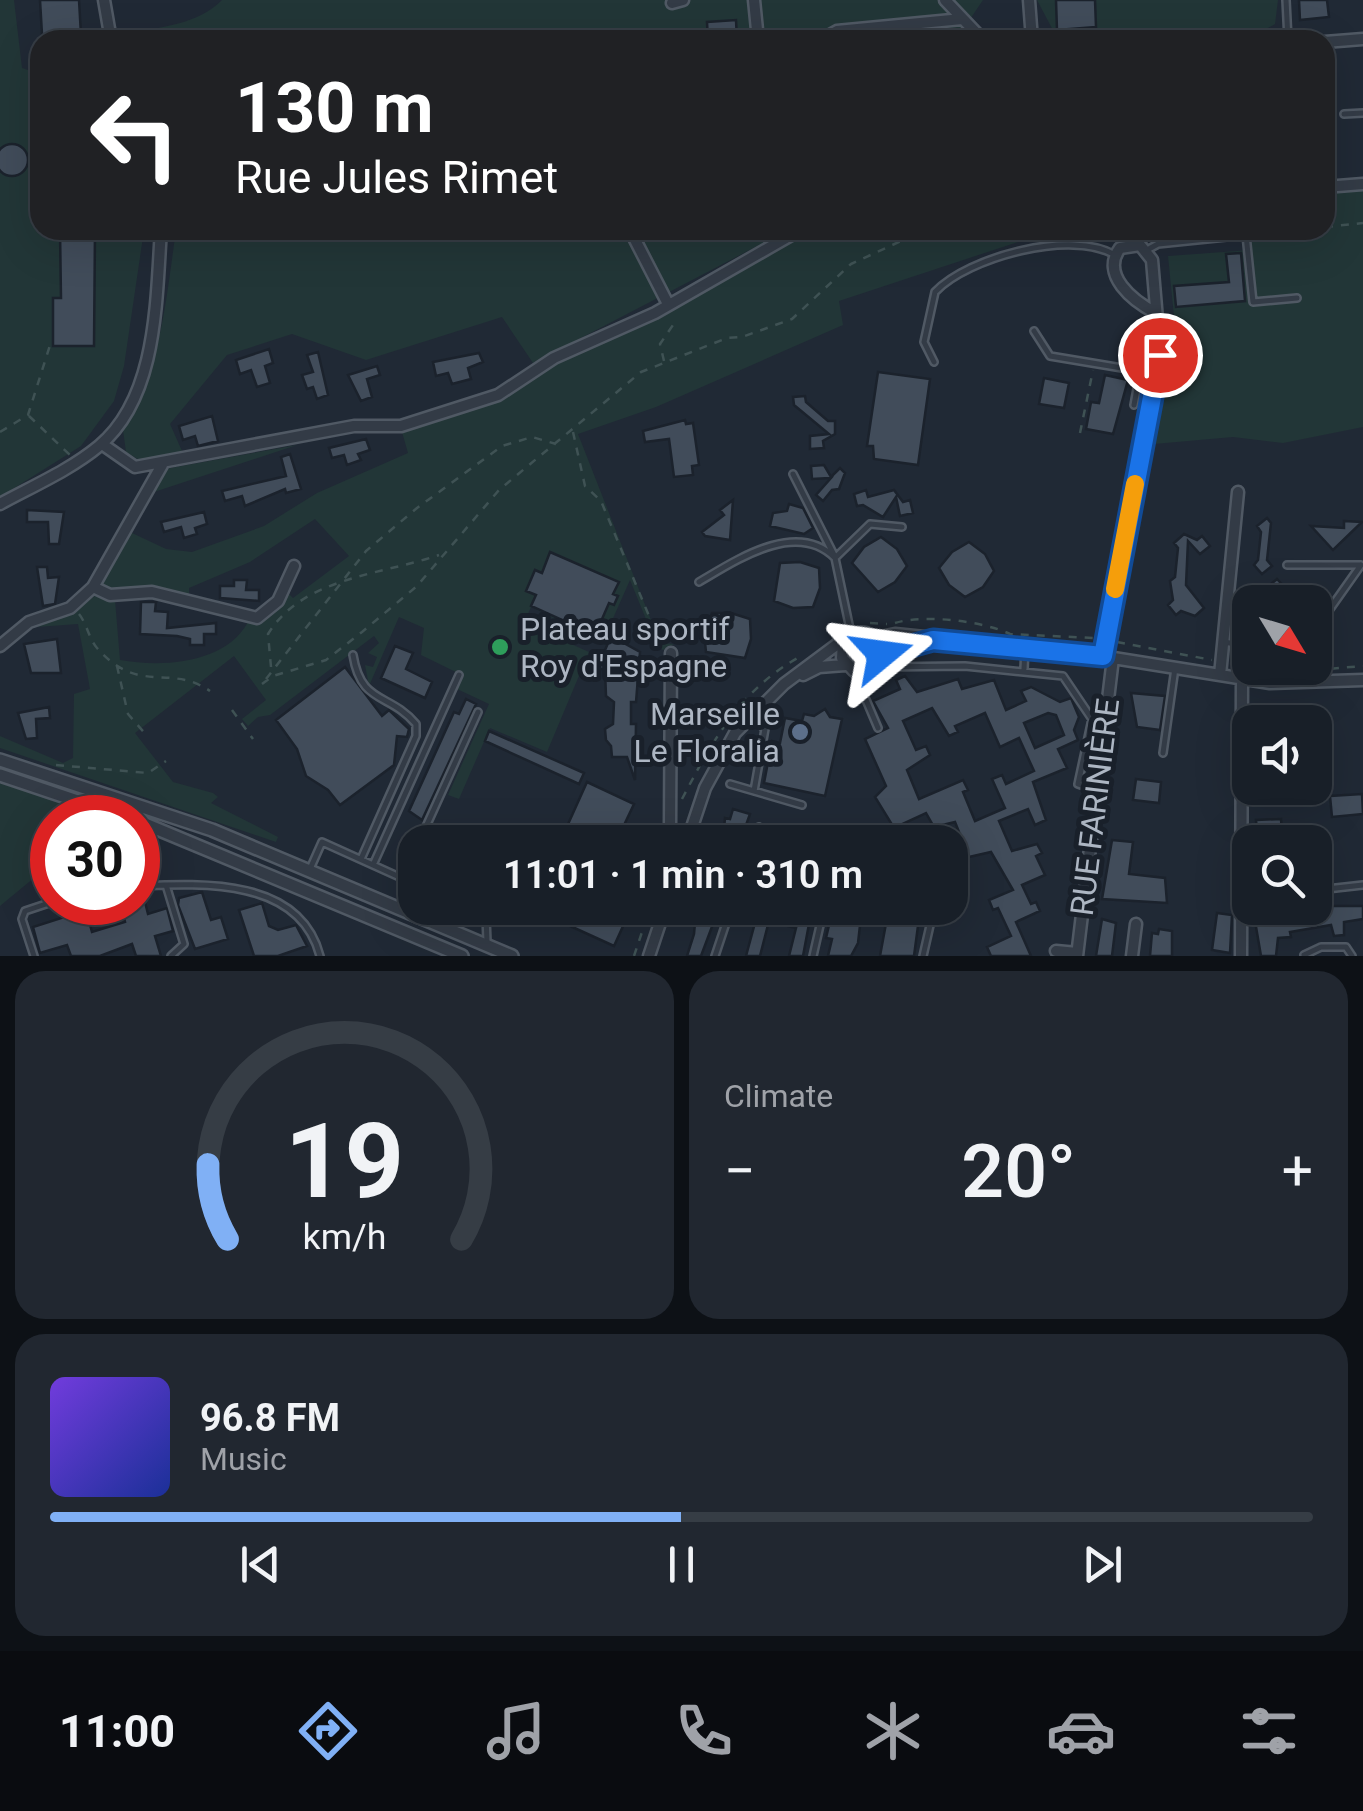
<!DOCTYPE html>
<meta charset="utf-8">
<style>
body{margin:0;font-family:Roboto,sans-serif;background:#212730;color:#f1f3f6;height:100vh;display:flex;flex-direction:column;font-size:38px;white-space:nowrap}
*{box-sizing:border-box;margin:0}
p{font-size:32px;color:#9fa2a8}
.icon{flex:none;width:55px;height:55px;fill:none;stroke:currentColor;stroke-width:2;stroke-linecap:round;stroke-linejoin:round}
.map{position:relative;height:956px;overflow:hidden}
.side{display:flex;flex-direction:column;gap:15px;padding:15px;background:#0d1116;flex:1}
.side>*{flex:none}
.banner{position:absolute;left:30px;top:30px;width:1305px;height:210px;border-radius:30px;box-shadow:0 10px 40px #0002,0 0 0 2px #363d45;background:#202124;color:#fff;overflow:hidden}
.needle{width:65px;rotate:128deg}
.tools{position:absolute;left:1232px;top:585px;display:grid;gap:20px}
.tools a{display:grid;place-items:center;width:100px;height:100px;border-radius:20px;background:#181f28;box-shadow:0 10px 40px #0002,0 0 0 2px #363d45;font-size:50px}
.speed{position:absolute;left:30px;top:795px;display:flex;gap:20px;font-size:50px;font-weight:700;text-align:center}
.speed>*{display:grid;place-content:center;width:130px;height:130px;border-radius:50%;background:#181f28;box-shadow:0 10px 40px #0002,0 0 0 2px #363d45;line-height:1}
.speed .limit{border:15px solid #d22;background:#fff;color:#111}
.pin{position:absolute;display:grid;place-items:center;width:85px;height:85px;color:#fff;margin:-42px;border:5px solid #fff;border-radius:50%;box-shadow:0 2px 10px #0007}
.me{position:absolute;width:110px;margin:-55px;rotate:74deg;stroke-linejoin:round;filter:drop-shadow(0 0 8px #0008)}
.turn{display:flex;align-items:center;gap:35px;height:210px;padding:0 40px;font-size:45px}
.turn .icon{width:130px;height:130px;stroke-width:2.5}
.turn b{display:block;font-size:70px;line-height:85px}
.big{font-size:75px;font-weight:600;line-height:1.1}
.side .widget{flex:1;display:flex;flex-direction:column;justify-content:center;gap:15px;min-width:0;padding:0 35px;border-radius:30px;background:#212730}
.side .dial{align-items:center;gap:0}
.dial svg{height:260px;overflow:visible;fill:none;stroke:#363d45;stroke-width:7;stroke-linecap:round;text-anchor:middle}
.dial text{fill:#f1f3f6;stroke:none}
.song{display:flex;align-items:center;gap:30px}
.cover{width:120px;height:120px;border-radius:15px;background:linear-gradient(135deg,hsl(260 70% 55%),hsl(230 70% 35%))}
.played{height:10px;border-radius:5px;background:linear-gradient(90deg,#80b0f5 50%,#363d45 50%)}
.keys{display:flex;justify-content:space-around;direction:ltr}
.heat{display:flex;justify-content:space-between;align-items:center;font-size:55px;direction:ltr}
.side .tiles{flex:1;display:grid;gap:15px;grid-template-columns:1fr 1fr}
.widget:last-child{grid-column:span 2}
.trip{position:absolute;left:398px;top:825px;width:570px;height:100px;border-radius:30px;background:#181f28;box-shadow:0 10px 40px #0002,0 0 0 2px #363d45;font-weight:600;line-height:100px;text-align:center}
.menu{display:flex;height:160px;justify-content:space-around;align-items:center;background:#0a0c10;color:#9fa2a8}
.menu .icon{width:70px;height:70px}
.menu .active{color:#80b0f5}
.menu b{font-size:45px;color:#f1f3f6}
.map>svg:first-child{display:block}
</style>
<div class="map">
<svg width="1363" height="956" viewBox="0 0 1363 956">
<rect width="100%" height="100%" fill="#202935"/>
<!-- green -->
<path fill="#223637" d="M0,0H14L22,68L40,74V230H144L124,366L114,401L81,446L0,497Z
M222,0H983L960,34L969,40H130L128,32C160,28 199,24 222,0Z
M1037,0H1278L1275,24C1228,52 1160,40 1107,40L1105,29L1055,34Z
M1363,189V427L1283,443L1233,437L1154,444L1170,358L1178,357L1168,256L1251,250V238L1259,237V230H1325V192Z
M176,230H788L533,363L502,317L366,360L292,334L227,355L170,424L182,451L141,461L126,452L123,430C161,369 166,300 176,230Z
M809,230H1237L1027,239L839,301L843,325L656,407L578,434L660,643L674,644L663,650L657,646L630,580L602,643L531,607L524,623L589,652L547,752L490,728L459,799L448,795L489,704L457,689L464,676L421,655L424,628L399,617L369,686L365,665L373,667L377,657L368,653L379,643L374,636L270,715L258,717L248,726L242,719L266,700L234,656L135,733L173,782L213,793L218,797L211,803L278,837L276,842L0,748V736L63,763L73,758L74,694L90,689L78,624L37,627C54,616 77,606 95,596L115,600L120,660C164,668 226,663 248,622L267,617L287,592L293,598L349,556L315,519L250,562L189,588V598L108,592L100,585L130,532L166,549L192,552L264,526L317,493L408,453L402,432L480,404L571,354L645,322Z
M297,445L154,492L165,469Z
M0,783L106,817L52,818V863L0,906Z"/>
<!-- building -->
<path fill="#414c5a" stroke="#1b222c" stroke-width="2.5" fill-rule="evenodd" d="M40,0H79L81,35L42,34Z
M1056,0H1095L1096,27L1057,30Z
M1299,0H1327L1329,17L1300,20Z
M736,20L737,40H708L707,22Z
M-4 160a16 16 0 1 1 32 0a16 16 0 1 1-32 0Z
M60,230H95L94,346H53V298H61Z
M1241,253L1245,301L1176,307L1174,286L1229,282L1226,254Z
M269,349L273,363L265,366L270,383L257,387L251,370L240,374L236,360Z
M318,352L328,395L317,399L313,387L307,389L302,375L313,372L307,355Z
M479,353L483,362L468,368L471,379L452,384L448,373L436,376L433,362Z
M377,366L380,375L367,379L372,397L361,401L348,375Z
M878,372L930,379L918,465L874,459L873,446H867Z
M1105,375L1128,380L1113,434L1086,429L1091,402L1099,403Z
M1044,378L1069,383L1064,408L1039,404Z
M805,396L806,402L828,421H835V434L823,441L824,448L810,449V436L829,434L794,405L793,397Z
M212,416L218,441L198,446L195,436L183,440L179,426Z
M685,420L686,424L693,423L699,465L692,466L693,475L674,477L669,439L645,442L643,431Z
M366,439L370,450L358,454L361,460L347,465L344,455L332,458L329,448Z
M290,454L301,489L286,493L285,489L245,506L242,496L225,501L222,491L286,476L281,457Z
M824,465L831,477L840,468L845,473L839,489L832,490L823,501L816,495L831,478L812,479L811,466Z
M866,490L868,497L894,490L903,502L910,500L913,513L900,516L896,497L883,517L863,505L857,506L854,494Z
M733,500L730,540L705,536L702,532L724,515L720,510Z
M789,504L803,508L813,528L804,534L770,526L773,513L787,511Z
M27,510L64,512L59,544H49L48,522H27Z
M204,512L207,524L195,528L197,534L184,538L181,527L164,532L161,522Z
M1267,518L1271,523L1267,560L1272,566L1262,574L1254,565L1258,560L1261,532L1257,526Z
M1344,521L1362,522L1333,550L1311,526L1344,528Z
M1184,534L1197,540L1202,536L1210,546L1200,554L1188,541L1186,585L1204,608L1195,616L1181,611L1176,615L1168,605L1173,600L1170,581L1175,577L1178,548L1174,543Z
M881,537L897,549L907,566L895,582L878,592L852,563L864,547Z
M969,542L985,554L994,571L983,587L965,597L949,585L939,568L952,552Z
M550,552L619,582L613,594L618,596L614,605L609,603L595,635L531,606L536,595L526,591L535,570L542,573Z
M800,562L819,568L820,588L813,607L793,608L774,601L780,563Z
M37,567H47L48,578L59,577L55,604L43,606Z
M1277,579L1291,594L1308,596V602H1263L1264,592L1279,593L1271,584Z
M234,580H247L246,590H259V601L220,598V586H234Z
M141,602H156L155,611L168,612L167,628L216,623V634H204V645H190V639L177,636L140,634Z
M712,613H731L750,619L751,639L745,658L706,652L704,632Z
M611,636L640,652L636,702H631V724H636L635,780L627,757H612L611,746L606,740L605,729L613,724L614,702L606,696L605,669H597Z
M57,639L61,673H31L24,644Z
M395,646L413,653L406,669L432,682L425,698L381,678Z
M345,667L382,716L389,710L409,729L407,737L397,736L394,765L340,805L328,790L306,776L297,749L276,720Z
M905,676L917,692L958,679L962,689L994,680L1006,710L1026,701L1021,691L1031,687L1060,702L1071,698L1079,717L1074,730L1078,740L1058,749L1067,768L1033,782L1046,820L1035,825L1028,809L999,821L1012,851L1037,844L1042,853L1036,856L1045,875L1022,885L1031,904L1036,902L1040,911L1016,922L1031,956H991L987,947L1011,936L998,908L993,910L989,900L1013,890L991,852L969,857L955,822L934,827L926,813L894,828L875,797L886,786L865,739L888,728L873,701L900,689L896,680ZM932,708L949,736L958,732L955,726L985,713L1000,747L1019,738L1034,771L1006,784L1002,775L992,779L1005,808L975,821L963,792L968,790L963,780L919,799L907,770L930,755L926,746L916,750L903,721ZM1048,713L1056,715L1064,735L1035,748L1024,723Z
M1131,693L1165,696L1160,730L1137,727Z
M466,699L476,704L422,820L409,811L454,712L459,714Z
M49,707L50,718L36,719L37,738L26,739L18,713Z
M825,709L830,717L842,719L825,796L764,783L772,741L780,743L785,718L802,721L804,714L814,716Z
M489,731L584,773L579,784L485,741Z
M1136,779L1161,782L1159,803L1133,800Z
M587,782L634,804L616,842H560Z
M1362,794L1363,814L1332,817L1330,796Z
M733,809L750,814L740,842L723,840L725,818L730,819Z
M1281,819L1282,833H1307V842H1258L1256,820Z
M1112,840L1133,842L1129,874L1165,878L1167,903L1102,899Z
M202,892L211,920L221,917L228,939L195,949L178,905L179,898Z
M120,902H145L148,914L167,908L173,931L155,936L161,956H136L132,944L100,956H71L67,945L40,953L33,927L86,910L92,932L125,922Z
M262,903L269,926L278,930L296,925L307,946L278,956H254L239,910Z
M1315,906H1363V919L1344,922V935L1334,936L1331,925L1290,932L1291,937L1278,938L1276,956H1261L1255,921L1283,919L1289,911Z
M542,908H589L624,924L614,946L557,920L559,915Z
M700,908H719L701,956H687L694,934L695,923L691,921Z
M759,908H812L803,956H789L796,928L788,926L790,917L771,913L760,956H746Z
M833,908H862L858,943L851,956H828L832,939L826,938Z
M880,908H912L908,923L918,926L914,956H880L887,918L878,916Z
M1217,913L1232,915L1230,953L1212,950Z
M1102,919L1116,923L1112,956H1096Z
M1159,929L1172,931V956H1150L1152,933L1158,934Z"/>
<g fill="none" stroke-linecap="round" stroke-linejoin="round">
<defs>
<path id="service" d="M1286,0L1288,40
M1344,114L1363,113
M1147,250L1158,244L1246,235L1253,302L1297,298
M1034,331L1050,356L1140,371
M934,362L924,342L935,292C968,257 1072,229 1115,255
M1134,405L1147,335L1158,334
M793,474L834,555
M835,558L870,524L902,527
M1287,565H1360
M699,582C735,561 796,519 835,558L851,634
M1223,642L1250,646
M1315,647L1320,623L1361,565
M353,655C361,705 389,692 416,724V736L361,859
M877,667L965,666L1063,676L1092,719L1078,784L1098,791
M1024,669L1025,648
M855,674L878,728
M751,717L765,729L754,791
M1163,753L1175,668
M730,784L802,805
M419,842L478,712
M754,842L759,827
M373,865L459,675
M310,869L322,842L415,884
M402,878L415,850
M166,885L184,944L171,956
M138,886C203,883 300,878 320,956
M1315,890L1316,830
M1318,890L1363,885
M467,908L486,916L487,942
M1304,955L1321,947H1346L1352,956
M34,956L22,919L25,911L52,902
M715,956L731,908
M813,956L824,908
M923,956L934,908"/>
<path id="minor" d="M104,0L111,40
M754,0L758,40
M945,0L983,40
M1029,0L1032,40
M672,3L683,0
M821,40L837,31L962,19
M1325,42L1363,39
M1325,187L1363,184
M630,230L668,304
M102,444L135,467L354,426H401L498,395L554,358L655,313L800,230
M0,504C33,486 70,470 99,446C158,397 156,299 161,230
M93,587L110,595L152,592L257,618L278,601L294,566
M876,638L895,634L1082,653L1270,683L1363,680
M0,646L29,622L70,608L93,587L162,465
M671,653L670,828L684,842
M881,655L923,642
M1103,656L1160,355L1152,260L1140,245L1120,248C1100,275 1133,301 1156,313
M803,675L819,667L845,665
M1220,675L1238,492
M687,842L705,788L735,733L784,684L851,634C887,623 892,674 854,671L842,658L843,643
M1056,951L1077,953
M649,956L665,908
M1077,956L1113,658
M1132,956L1136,924
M1241,956L1242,679"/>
<path id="tertiary" d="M0,760L212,830L512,956
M0,775L128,818
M138,821L462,956"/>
</defs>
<!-- service casing -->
<use href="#service" stroke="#505964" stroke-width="10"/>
<!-- minor casing -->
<use href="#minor" stroke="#505964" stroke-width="15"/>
<!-- tertiary casing -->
<use href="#tertiary" stroke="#505964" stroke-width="16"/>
<!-- path -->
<path stroke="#3f5254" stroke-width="2.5" stroke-dasharray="8 8" stroke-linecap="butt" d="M1325,227L1363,223
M1256,234L1294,230
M664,361L660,344L673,325L669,319
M29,416L70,455
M0,432L28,415L51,342
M573,432L585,486L601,501L662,647
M1080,433L1093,370
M79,614C87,624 89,639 97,648C139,696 170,663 210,691
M870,623L887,624
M895,623C924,614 983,621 1010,634L1094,638
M1117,642L1212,660
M1230,663L1250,666
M117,666L128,714L148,737
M271,667L268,634C303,577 381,575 439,555
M1264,668L1297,670
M1315,670L1363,666
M266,679L366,551L417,508L502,446L532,437L556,444
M262,684L273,676L326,660L362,632L417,586L499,490L641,372L727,338L742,337L792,319L851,264L925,230
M232,710L253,739
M56,765L148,773L166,761
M682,799C713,740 741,688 803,655
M634,956L650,908"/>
<!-- service -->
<use href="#service" stroke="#333b46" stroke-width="5"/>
<!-- minor -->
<use href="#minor" stroke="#333b46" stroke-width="10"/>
<!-- tertiary -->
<use href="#tertiary" stroke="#333b46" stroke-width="11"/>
</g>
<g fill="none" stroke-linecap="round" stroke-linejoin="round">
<defs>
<path id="route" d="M882,654L933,640L1103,656L1160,355"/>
</defs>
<!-- route casing -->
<use href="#route" stroke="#114b97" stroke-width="25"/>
<!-- route -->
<use href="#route" stroke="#1a73e8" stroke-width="18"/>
<!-- slow -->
<path stroke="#f59e0b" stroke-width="18" d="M1115,589L1135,484"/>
</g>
<!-- markers -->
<circle fill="#2e9e5b" stroke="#19202a" stroke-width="4" cx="500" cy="647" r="10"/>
<circle fill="#5c6f8a" stroke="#19202a" stroke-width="4" cx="800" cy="732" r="10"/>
<g text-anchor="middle" stroke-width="10" stroke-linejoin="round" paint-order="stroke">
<!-- poi labels -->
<g font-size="32" fill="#adb6c3" stroke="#19202a" text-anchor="start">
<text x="520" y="640">Plateau sportif<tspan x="520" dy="37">Roy d'Espagne</tspan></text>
<text x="780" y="725" text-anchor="end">Marseille<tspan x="780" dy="37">Le Floralia</tspan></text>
</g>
<!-- street labels -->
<g font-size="32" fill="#adb6c3" stroke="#19202a">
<text transform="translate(1095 807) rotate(-83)" y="11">RUE FARINIÈRE</text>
</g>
</g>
</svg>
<div class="tools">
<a><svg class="needle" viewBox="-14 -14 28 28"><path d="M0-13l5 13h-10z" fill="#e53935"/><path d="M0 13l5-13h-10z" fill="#9fa2a8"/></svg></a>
<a><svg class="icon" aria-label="sound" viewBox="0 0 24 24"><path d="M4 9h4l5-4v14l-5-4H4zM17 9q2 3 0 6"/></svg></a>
<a><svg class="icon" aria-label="search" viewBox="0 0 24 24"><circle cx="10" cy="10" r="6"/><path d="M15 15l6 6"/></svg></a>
</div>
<div class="speed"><div class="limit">30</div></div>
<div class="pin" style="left:1160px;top:355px;background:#d93025"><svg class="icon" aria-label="arrive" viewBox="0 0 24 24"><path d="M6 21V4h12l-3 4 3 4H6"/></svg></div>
<svg class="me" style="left:882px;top:654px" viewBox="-20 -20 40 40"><path d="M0-17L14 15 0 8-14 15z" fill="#1a73e8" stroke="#fff" stroke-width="4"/></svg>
<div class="trip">11:01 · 1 min · 310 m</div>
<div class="banner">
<div class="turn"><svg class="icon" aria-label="left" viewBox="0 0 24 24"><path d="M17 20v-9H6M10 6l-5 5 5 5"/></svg><div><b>130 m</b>Rue Jules Rimet</div></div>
</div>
</div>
<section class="side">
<div class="tiles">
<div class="widget dial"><svg viewBox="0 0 100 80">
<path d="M14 69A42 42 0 1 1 86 69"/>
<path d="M14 69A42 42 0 0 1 8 46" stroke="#80b0f5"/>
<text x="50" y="56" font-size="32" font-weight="700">19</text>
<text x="50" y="72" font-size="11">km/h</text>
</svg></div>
<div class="widget"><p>Climate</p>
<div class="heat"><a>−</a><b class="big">20°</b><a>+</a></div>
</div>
<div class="widget">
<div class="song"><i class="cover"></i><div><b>96.8 FM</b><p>Music</p></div></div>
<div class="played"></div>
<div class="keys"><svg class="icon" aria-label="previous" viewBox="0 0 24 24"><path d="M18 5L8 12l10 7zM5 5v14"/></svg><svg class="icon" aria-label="pause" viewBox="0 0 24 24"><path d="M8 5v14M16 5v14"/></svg><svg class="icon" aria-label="next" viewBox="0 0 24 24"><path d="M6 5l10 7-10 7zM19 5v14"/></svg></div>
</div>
</div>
</section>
<nav class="menu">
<b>11:00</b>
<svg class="icon active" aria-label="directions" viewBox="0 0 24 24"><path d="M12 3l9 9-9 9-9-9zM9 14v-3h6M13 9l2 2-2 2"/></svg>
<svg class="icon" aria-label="music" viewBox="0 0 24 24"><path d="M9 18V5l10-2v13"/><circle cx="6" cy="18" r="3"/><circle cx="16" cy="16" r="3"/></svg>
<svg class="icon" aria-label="phone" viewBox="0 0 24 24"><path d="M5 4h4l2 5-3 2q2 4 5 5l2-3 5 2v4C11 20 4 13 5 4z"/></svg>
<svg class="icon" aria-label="climate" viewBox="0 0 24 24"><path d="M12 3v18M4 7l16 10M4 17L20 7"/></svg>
<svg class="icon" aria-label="car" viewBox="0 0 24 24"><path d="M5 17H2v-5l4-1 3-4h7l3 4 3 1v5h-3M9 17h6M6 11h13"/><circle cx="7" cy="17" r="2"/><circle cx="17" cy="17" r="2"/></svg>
<svg class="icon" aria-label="filters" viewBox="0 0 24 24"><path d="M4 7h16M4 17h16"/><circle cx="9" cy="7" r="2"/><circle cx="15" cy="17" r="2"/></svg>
</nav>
